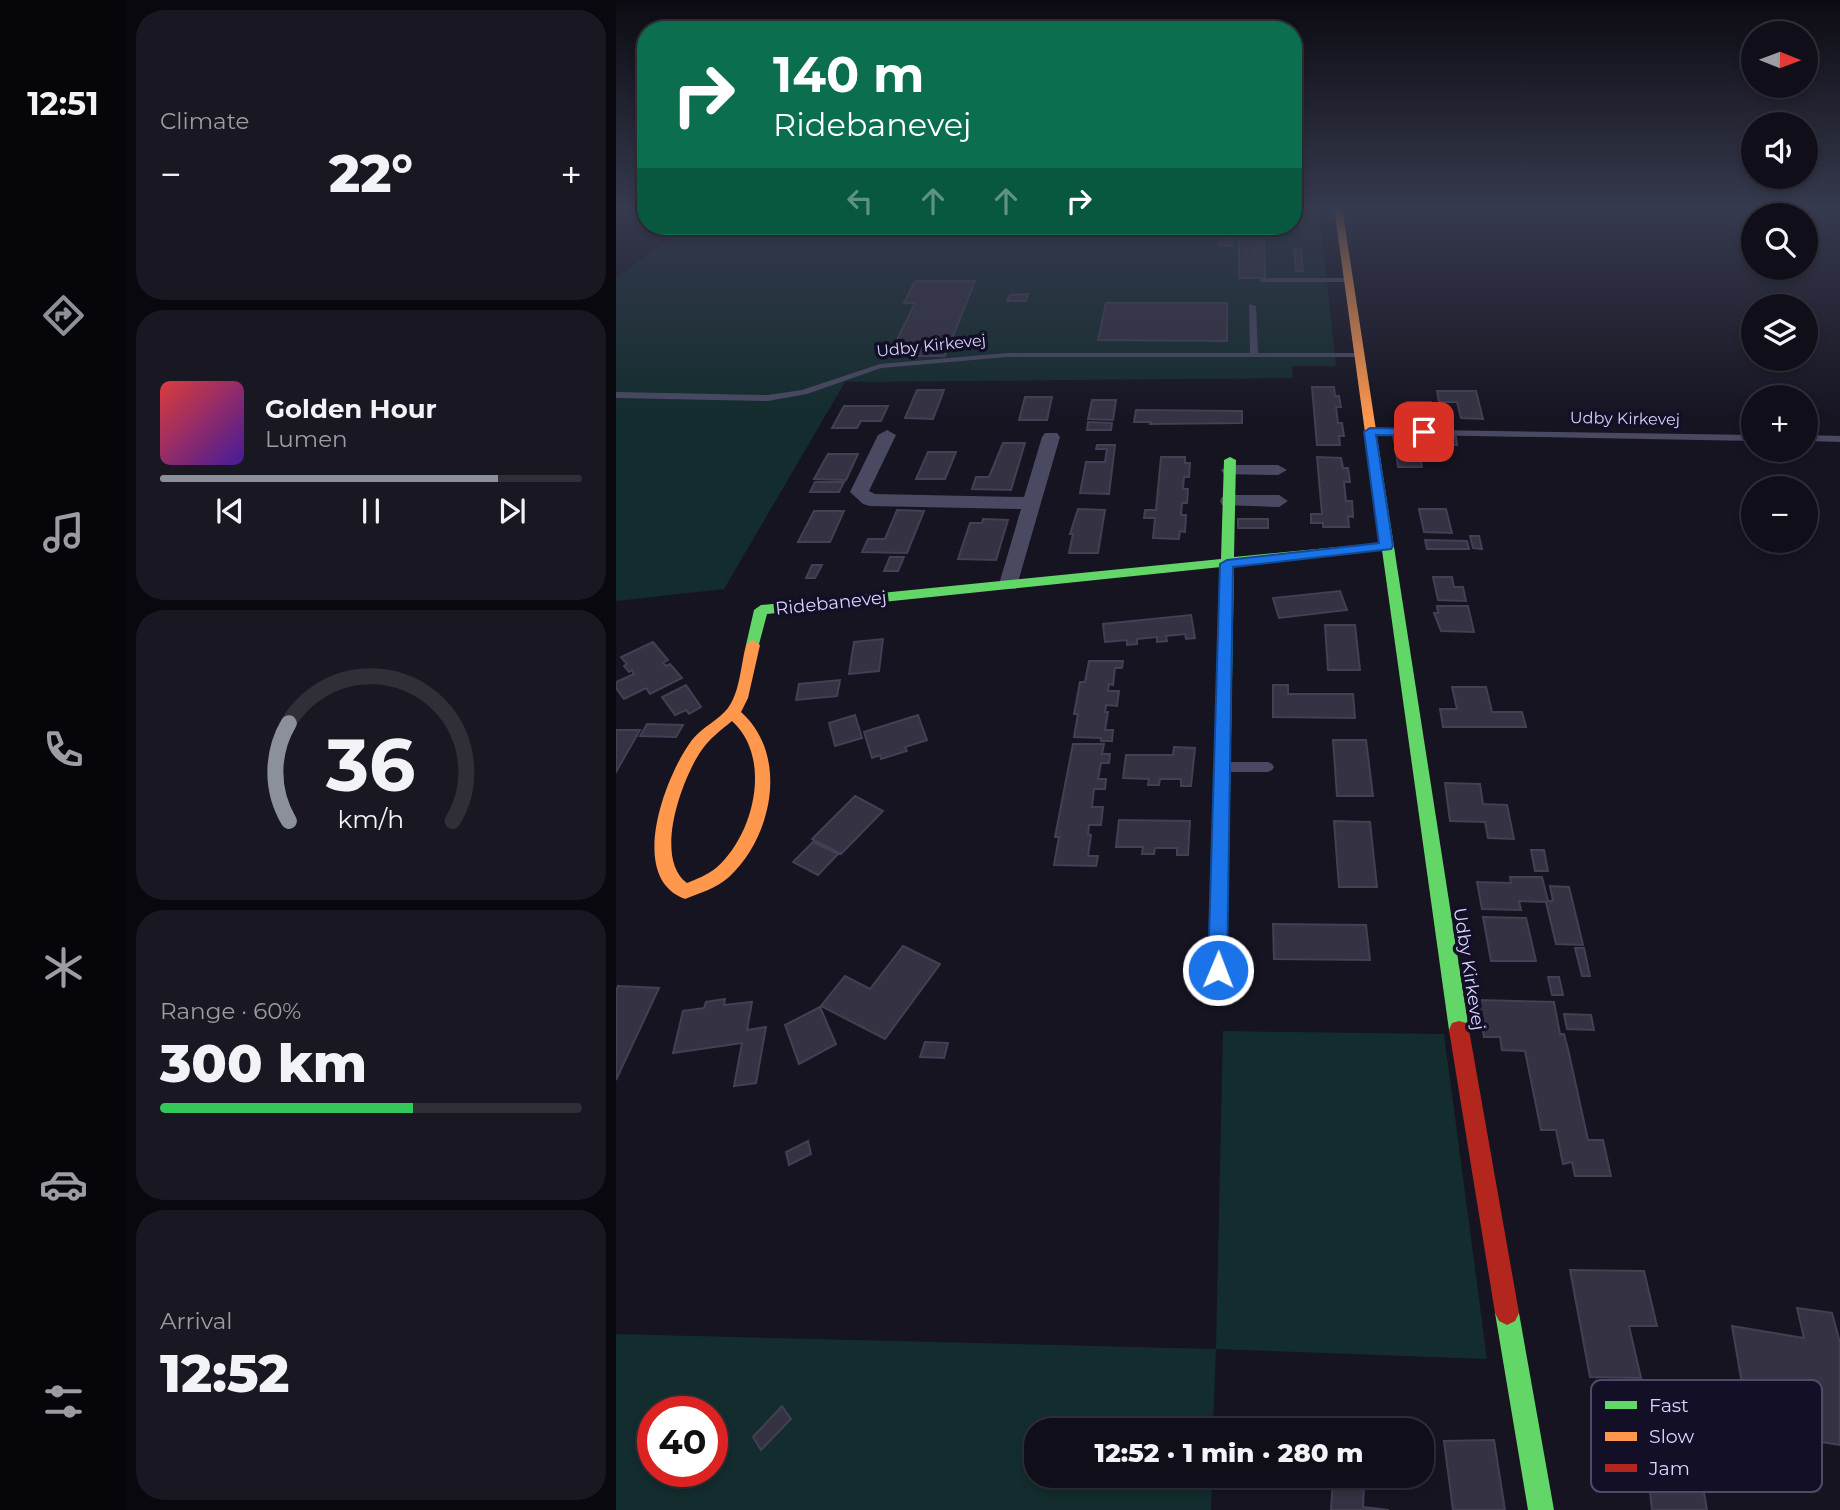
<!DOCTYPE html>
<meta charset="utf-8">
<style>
body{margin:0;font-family:Montserrat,sans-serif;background:#191822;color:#f1f3f6;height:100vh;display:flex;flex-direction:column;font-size:26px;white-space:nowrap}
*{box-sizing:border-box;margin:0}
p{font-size:23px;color:#9c9ca2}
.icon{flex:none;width:38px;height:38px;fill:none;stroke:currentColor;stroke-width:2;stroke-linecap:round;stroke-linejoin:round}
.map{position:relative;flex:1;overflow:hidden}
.details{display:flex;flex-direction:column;gap:10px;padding:10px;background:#09080e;width:490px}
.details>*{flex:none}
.hud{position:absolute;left:21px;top:21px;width:665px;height:214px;border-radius:28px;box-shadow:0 4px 10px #0003,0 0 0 2px #302f38;background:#0b6e4f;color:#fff;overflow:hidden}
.needle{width:46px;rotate:91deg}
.controls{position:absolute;left:1125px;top:21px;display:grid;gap:14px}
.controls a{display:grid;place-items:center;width:77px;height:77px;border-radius:50%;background:#100f19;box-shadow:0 4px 10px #0003,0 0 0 2px #302f38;font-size:35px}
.speed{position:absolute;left:21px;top:1396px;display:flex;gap:14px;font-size:35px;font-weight:700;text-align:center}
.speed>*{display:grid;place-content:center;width:91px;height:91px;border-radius:50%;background:#100f19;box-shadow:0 4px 10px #0003,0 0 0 2px #302f38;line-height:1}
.speed .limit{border:10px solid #d22;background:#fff;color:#111}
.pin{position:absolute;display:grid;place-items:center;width:60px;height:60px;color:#fff;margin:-30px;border-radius:14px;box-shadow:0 4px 10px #0006}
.me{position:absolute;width:77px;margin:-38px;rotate:1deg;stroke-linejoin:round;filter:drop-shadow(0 0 5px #0008)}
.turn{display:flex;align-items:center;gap:24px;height:147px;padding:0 21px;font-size:32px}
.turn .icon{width:91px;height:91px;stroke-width:2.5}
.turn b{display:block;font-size:49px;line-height:60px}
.lanes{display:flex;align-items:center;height:66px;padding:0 21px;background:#0003;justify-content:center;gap:35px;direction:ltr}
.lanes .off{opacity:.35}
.big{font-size:52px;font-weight:800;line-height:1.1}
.details .widget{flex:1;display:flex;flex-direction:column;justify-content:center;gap:10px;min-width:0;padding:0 24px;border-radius:28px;background:#191822}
.details .dial{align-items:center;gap:0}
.dial svg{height:182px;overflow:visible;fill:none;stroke:#302f38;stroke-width:7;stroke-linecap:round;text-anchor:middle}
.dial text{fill:#f1f3f6;stroke:none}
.song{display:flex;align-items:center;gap:21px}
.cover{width:84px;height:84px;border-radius:10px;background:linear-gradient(135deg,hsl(0 70% 55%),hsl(260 70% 35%))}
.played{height:7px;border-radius:4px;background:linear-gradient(90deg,#8c9099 80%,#302f38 80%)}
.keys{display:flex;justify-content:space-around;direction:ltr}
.heat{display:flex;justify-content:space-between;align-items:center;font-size:38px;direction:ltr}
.charge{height:10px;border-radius:5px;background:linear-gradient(90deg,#34c759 60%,#302f38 0)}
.trip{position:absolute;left:408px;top:1418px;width:410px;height:70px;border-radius:28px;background:#100f19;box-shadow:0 4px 10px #0003,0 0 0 2px #302f38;font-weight:800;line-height:70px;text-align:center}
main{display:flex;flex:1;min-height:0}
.tabs{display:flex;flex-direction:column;width:126px;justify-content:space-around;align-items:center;background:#06060a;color:#9c9ca2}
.tabs .icon{width:49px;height:49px}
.tabs .on{color:#8c9099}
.tabs b{font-size:32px;color:#f1f3f6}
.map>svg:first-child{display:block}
</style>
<main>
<nav class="tabs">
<b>12:51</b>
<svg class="icon on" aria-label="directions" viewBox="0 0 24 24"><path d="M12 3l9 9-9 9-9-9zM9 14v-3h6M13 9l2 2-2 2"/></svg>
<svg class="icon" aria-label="music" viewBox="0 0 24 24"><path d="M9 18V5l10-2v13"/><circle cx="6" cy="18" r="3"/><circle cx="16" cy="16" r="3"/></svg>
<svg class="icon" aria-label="phone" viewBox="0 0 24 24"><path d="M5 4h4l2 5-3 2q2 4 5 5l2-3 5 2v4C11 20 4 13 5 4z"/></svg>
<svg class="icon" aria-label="climate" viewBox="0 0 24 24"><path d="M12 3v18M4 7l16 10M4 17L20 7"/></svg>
<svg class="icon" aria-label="car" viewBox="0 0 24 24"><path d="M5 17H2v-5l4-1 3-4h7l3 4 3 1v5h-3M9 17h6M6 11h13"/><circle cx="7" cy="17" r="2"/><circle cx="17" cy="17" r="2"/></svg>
<svg class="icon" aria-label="filters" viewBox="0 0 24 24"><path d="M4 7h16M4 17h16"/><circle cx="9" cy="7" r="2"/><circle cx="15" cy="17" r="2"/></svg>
</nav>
<section class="details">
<div class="widget"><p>Climate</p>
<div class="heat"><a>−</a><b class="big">22°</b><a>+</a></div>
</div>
<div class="widget">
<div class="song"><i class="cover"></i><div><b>Golden Hour</b><p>Lumen</p></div></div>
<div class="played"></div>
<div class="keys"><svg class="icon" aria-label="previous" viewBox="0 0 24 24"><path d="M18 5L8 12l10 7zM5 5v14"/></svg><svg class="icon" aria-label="pause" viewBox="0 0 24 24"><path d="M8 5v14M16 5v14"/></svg><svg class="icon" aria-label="next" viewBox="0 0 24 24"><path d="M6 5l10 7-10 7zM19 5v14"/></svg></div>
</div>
<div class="widget dial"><svg viewBox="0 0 100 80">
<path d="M14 69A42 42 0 1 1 86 69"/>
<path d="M14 69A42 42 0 0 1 14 26" stroke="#8c9099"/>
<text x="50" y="56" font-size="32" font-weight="700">36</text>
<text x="50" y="72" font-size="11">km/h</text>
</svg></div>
<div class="widget"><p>Range · 60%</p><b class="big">300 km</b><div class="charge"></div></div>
<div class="widget"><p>Arrival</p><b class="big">12:52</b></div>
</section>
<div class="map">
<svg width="1224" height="1510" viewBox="0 0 1224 1510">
<rect width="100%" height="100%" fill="#161421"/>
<!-- green -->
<path fill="#132c2d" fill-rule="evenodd" d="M677,207H703L720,366H676L677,378L229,382L108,589L0,601V278L70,226H677Z
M607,1031L828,1034L871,1359L600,1349L597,1430H420V1475H596L595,1510H0V1334L600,1349ZM37,1412H96V1472H37Z"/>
<!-- building -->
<path fill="#343243" stroke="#433f54" stroke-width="2" d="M605,234H616V246H604Z
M623,241H648L649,278H623Z
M678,249H685L687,271H680Z
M299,281H359L329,356H273L299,303H288Z
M412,294L410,301H391L394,295Z
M490,303H611V341L482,340Z
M696,387H718L719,396H723L725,407H720L722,423H726L728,436H723L724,445H701Z
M301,390H328L317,419L289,418Z
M821,391H860L867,419L845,418L841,402H823Z
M409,397H436L431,420H403Z
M476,400H500L497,420L472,419Z
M791,402H815L819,419L795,418L794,413H786L784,406H792Z
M228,406H272L265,421H245L241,428H216Z
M520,410L626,411V423L534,424L535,422H518Z
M472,422L496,423L495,430H471Z
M777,436L840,437L841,445H779Z
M387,443H409L395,490L356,489L360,477H373Z
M481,445H499L493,494L464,493L470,462H489L491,449H480Z
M780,451L803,452L806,467H782Z
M312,452H340L329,479H300Z
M212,454H242L230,480L198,479Z
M545,457H569V463H574L573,477H568L567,489H572L571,503H566L565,515H570L569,532L564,531L563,539L537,538L539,518H528L529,510H540Z
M701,457L725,458L727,468H732L734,482H728L730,501H736L737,517L732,516L733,527H707V523H695V514H706Z
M199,482H228L223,492H194Z
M462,509L489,510L482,553H453L457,534H454Z
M803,509H830L836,533L808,532Z
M281,510L308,511L291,553L246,552L252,539H269Z
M198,511H228L214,542H182Z
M367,519L392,520L380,560L342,559L354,523H366Z
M622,519H652V528H622Z
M854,536H863L866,549L857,548Z
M809,540L851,541L853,549H811Z
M274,557H288L282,571H268Z
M196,565H206L199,578H190Z
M817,577H836L838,587H847L850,601L822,600Z
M724,591L731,610L663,618L657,598Z
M821,606H852L858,632L825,631L818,613H822Z
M575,615L579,638L570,639L569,634L550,636L551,641L541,642V637L521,639V644L511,645V640L489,642L487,624Z
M709,625H739L744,670H712Z
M267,639L263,671L233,674L238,642Z
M37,642L52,660L47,663L50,666L54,664L66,678L34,694L30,688L8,699L0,688V682L18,674L16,670L13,672L8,666L11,664L5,657Z
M473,661H507L506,668H499L497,685L493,684L492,691H503L501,706L490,705L489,712H492L489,730H497L496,741H485V738L458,737L462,714H458L464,682H469Z
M224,680L221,696L180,700L183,684Z
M70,685L85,707L73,714L70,710L59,715L46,697Z
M657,685H672V694H737L739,718L657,717Z
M836,687H870L876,712H906L910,727H827L824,709H841Z
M239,715L246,738L219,746L213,723Z
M302,715L311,740L289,747L291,751L265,759L264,755L256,758L248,732Z
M31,724L67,725L60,737L24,736Z
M0,730H24L0,772Z
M717,740H750L757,796H721Z
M457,744H488L486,754H494L493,763H485L482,779H490L489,789H478L476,807H487L485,825H473L472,834L475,835L472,856H482L480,866L438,865L443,837H439Z
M558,747L579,748L575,786H565V779H544L543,785H532L533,779L507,778L510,755H557Z
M829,783L864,784L867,804L891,805L898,839L872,838L869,822L834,821Z
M239,796L267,811L225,854L196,839Z
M503,820L574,821L572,855H561V848H539L538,854H526L527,847H500Z
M718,821L754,822L761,887H723Z
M197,842L222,854L202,875L177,862Z
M915,850H928L932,871H919Z
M894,877H926L932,901H937L934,886L953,887L967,945L940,944L930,902L903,901L905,910L866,909L861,882L895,883Z
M867,917L910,918L920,961H875Z
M657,924L750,925L754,960L658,959Z
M287,946L324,964L269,1039L205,1006L229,976L254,989Z
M959,948H968L974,976H966Z
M932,977H943L947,995H936Z
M2,986L43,988L0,1080V991Z
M109,999L108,1005L136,1002L131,1030L150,1027L140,1083L118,1086L126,1043L57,1053L67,1011L88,1008L90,1002Z
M862,1000L938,1002L944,1034H948L952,1049L972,1140H987L995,1176H959L956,1162L947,1164L940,1130H925L909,1051L886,1050L884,1037H868Z
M204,1007L220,1044L183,1064L169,1025Z
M948,1014L975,1015L978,1030L951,1029Z
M309,1042L332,1043L328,1058L304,1057Z
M192,1141L195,1154L173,1165L170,1152Z
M954,1270L1028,1271L1041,1326H1013L1025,1378L974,1377Z
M1181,1308L1216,1313L1224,1343V1445L1134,1430L1116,1326L1188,1338Z
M166,1406L175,1419L145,1450L137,1437Z
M1026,1419L1078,1428L1079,1434L1096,1436L1104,1464L1083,1463L1091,1510H1036Z
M878,1440L889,1510H837L828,1441Z
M717,1479L748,1483L747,1507L773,1510H715Z"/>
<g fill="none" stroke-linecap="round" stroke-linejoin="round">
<!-- lane -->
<path fill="#4a4962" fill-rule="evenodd" d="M648,278H732L736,280L732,282H645L644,280Z
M633,304L640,306L642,353H743L747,355L743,357H391L265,368L191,394L152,401L0,398V392L152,395L186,390L264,364L391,353H634Z
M754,429L1138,435V441L751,434L750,432Z
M1190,435L1224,436V442L1190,441Z
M610,762H652L656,764L658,767L656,770L652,772H610L606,770L604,767L606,764Z"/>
<!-- street -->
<path fill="#4a4962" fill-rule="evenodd" d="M271,430L280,435L253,491L259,494L408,497L426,437L429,433H441L444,437L400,589H386L383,584L405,509L254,506L247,504L234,492L262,435Z
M614,465H662L671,470L662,475L608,474L605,470Z
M613,495H663L672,501L663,507L606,505L604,501L606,497Z"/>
<!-- fast -->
<path fill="#63d668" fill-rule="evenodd" d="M614,457L620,460L618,557L764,543L755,476L761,472L767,476L853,1030L850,1037L843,1039L836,1037L833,1030L766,550L618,566L611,970L609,976L602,979L595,976L593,970L605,567L151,614L142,648H132L130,645L138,610L145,605L605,559L608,460Z
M891,1301L899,1305L903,1313L938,1510H912L879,1313L883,1305Z"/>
<!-- slow -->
<path fill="#ff974d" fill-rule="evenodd" d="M718,207H726L767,476L761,480L755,476Z
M137,640L144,645L132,698L125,712C173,755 157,836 113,877C101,888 84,893 69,899C10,878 50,774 76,740C86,727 103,720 112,708C124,692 125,664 130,645ZM116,721C157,758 138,835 100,868C91,875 81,879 71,883C37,858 66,779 85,751C93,739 105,730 116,721Z"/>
<!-- jam -->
<path fill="#b3261e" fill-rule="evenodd" d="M843,1021L850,1023L853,1030L903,1313L899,1321L891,1325L883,1321L879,1313L833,1030L836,1023Z"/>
</g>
<!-- sky -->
<linearGradient id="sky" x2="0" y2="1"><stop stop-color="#0c0b12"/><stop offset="0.5" stop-color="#363a4e"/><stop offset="1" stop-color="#363a4e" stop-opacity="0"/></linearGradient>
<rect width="1224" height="418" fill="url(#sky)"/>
<!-- route -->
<path fill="#1a73e8" stroke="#114b97" stroke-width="2" d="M754,428L808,429L814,432L808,436L760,435L777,546L775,549L617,567L611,970L609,976L602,978L595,976L592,970L604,564L611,560L763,543L748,432Z"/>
<g text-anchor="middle" stroke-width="7" stroke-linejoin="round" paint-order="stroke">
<!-- far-street labels -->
<g font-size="16" fill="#d9d4ff" stroke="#130f26">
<text transform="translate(315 345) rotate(-6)" y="6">Udby Kirkevej</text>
<text transform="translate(1009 418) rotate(1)" y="6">Udby Kirkevej</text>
</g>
<!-- street labels -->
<g font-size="18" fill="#d9d4ff" stroke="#130f26">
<text transform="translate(215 603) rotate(-6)" y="6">Ridebanevej</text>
<text transform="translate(853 969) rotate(81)" y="6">Udby Kirkevej</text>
</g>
</g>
<!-- legend -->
<rect x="975" y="1380" width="231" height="112" rx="10" fill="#130f26" stroke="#4e4a67" stroke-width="2"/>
<rect x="989" y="1401" width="32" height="8" fill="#63d668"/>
<rect x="989" y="1432" width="32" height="9" fill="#ff974d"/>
<rect x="989" y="1464" width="32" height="8" fill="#b3261e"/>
<g font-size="19" fill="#d9d4ff">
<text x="1033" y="1412">Fast</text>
<text x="1033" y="1443">Slow</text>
<text x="1033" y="1475">Jam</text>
</g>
</svg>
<div class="controls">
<a><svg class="needle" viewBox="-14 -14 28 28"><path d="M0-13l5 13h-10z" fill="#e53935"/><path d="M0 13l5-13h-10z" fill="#9c9ca2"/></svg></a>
<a><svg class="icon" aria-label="sound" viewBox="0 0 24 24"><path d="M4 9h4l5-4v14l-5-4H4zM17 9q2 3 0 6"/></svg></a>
<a><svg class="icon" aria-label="search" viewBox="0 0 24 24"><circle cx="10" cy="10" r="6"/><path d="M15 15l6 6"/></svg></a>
<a><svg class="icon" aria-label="layers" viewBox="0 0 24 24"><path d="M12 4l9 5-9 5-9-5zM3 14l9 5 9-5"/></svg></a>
<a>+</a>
<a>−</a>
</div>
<div class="speed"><div class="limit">40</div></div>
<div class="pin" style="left:808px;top:432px;background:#d93025"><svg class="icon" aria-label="arrive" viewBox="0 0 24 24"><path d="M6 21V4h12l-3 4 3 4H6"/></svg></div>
<svg class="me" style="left:602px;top:970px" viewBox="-20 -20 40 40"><circle r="17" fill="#1a73e8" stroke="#fff" stroke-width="3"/><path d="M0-11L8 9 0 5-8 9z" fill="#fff"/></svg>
<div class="trip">12:52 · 1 min · 280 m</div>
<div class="hud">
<div class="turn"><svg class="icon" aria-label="right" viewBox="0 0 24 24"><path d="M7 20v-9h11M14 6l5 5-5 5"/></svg><div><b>140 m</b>Ridebanevej</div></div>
<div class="lanes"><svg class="icon off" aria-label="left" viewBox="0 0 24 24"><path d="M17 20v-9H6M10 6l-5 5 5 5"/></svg><svg class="icon off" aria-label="ahead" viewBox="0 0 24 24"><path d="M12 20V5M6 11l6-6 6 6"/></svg><svg class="icon off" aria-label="ahead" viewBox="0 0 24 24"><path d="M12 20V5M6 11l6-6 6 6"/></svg><svg class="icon" aria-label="right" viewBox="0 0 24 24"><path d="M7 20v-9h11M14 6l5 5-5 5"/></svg></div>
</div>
</div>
</main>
